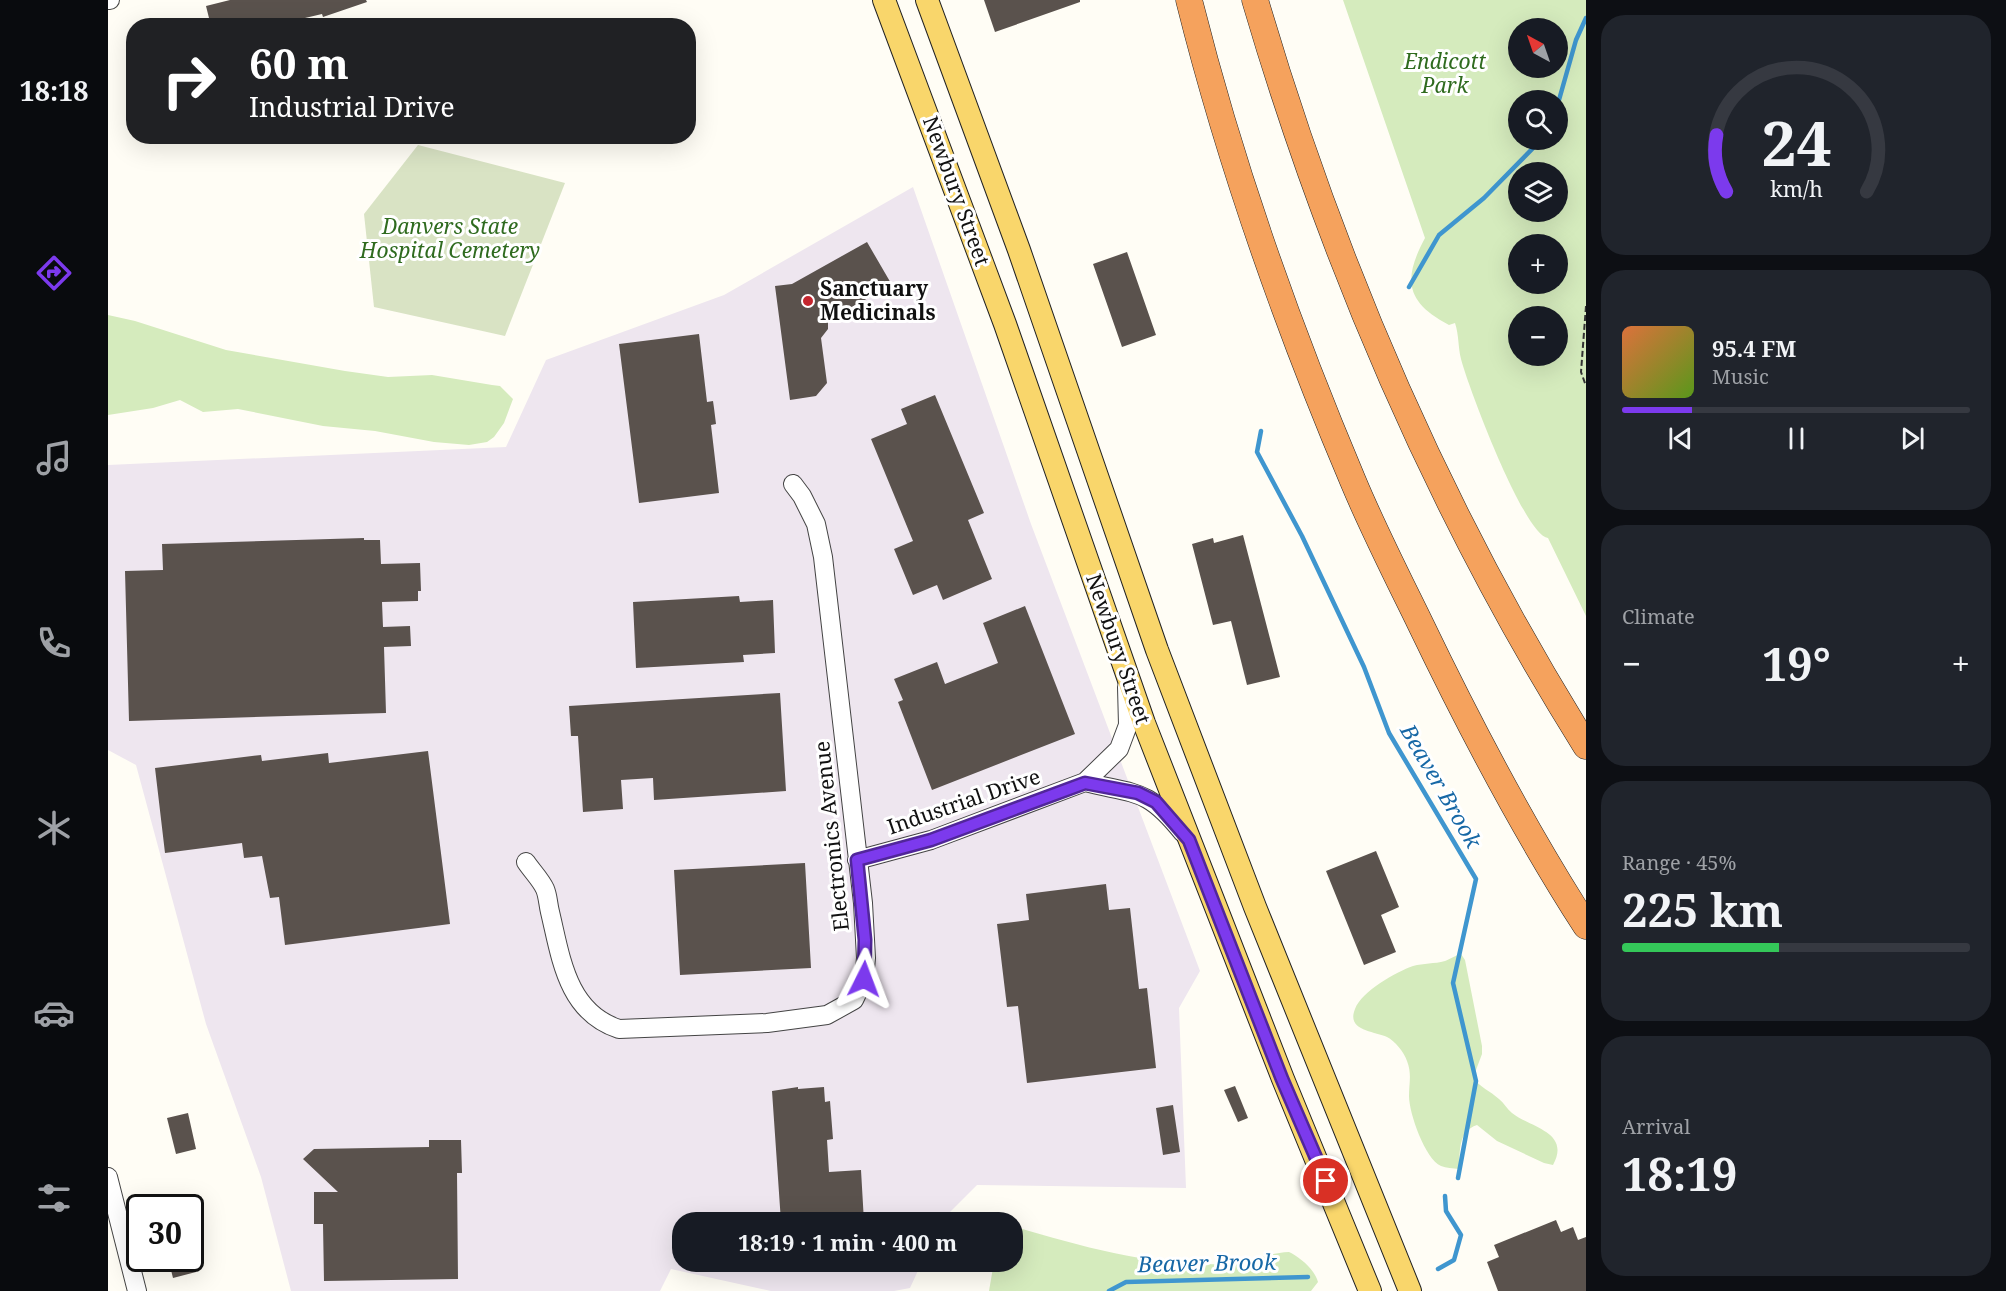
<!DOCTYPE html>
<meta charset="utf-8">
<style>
body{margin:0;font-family:"Noto Serif",serif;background:#20242c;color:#f1f3f6;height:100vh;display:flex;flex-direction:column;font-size:22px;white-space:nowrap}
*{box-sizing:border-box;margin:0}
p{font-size:20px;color:#9ea1a6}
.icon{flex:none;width:33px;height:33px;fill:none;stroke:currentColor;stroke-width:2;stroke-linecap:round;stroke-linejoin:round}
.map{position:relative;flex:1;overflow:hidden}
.details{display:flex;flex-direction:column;gap:15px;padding:15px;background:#0d0f14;width:420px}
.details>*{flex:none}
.banner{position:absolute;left:18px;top:18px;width:570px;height:126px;border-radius:24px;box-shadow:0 6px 24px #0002;background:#202124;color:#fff;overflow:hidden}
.needle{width:39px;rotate:320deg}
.controls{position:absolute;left:1400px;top:18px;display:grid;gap:12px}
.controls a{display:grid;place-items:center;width:60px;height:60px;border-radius:50%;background:#171b24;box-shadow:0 6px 24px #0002;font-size:30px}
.speed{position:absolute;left:18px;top:1194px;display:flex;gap:12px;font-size:30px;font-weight:700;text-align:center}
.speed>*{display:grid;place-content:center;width:78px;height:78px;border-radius:50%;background:#171b24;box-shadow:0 6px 24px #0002;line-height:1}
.speed .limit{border:3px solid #111;border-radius:9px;background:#fff;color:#111}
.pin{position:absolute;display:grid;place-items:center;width:51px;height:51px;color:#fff;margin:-26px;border:3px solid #fff;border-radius:50%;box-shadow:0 2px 6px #0007}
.me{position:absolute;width:66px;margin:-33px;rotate:3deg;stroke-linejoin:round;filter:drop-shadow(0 0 4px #0008)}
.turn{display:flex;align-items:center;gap:21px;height:126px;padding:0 24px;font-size:27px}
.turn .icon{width:78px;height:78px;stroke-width:2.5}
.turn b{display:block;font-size:42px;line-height:51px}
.big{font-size:45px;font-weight:700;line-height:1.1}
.details .widget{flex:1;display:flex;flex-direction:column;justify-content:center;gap:9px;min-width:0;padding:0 21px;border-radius:24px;background:#20242c}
.details .dial{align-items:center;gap:0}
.dial svg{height:156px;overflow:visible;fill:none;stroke:#363941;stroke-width:7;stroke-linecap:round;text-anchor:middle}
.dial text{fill:#f1f3f6;stroke:none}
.song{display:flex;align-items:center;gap:18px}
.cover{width:72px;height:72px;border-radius:9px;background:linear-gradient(135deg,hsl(20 70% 55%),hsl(90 70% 35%))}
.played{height:6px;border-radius:3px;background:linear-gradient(90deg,#7c3aed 20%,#363941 20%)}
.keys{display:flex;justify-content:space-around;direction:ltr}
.heat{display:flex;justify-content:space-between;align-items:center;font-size:33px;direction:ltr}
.charge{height:9px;border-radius:4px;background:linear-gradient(90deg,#34c759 45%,#363941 0)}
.trip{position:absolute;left:564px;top:1212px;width:351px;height:60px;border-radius:24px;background:#171b24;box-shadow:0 6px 24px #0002;font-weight:700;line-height:60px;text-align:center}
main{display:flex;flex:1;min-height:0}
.menu{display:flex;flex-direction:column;width:108px;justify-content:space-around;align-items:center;background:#090b0e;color:#9ea1a6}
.menu .icon{width:42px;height:42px}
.menu .current{color:#7c3aed}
.menu b{font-size:27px;color:#f1f3f6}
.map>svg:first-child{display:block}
</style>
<main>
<nav class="menu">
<b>18:18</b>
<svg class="icon current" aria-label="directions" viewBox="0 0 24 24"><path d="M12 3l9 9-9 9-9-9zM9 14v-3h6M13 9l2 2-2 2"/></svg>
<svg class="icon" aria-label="music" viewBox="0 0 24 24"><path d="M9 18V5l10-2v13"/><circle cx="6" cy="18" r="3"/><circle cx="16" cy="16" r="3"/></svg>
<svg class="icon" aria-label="phone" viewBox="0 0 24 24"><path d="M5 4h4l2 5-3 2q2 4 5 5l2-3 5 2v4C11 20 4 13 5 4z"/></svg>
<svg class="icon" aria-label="climate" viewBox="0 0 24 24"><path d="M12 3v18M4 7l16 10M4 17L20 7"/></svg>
<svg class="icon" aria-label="car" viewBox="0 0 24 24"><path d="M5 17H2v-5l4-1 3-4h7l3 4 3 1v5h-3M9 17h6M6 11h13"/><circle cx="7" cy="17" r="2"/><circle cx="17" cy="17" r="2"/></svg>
<svg class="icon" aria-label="filters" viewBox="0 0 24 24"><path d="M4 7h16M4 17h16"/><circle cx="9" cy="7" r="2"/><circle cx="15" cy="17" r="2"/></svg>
</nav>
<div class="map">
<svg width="1478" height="1291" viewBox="0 0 1478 1291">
<rect width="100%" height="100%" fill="#fffdf5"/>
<!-- industrial -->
<path fill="#eee6ef" d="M805,187L923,524L1092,971L1071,1008L1078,1188L869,1185L832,1222H574V1262H814L802,1288L786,1291H663L563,1269L552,1291H183L153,1177L98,1024L28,765L0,750V465L398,447L438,360L616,295Z"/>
<!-- green -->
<path fill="#d5ebbd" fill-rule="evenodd" d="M1235,0H1478V616L1440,538C1416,535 1360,386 1353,359C1350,347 1351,335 1347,323L1341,325C1297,302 1295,279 1317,238ZM1449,28V68H1410V28ZM1449,100V140H1410V100ZM1449,172V212H1410V172ZM1410,244H1449V284H1410ZM1449,316V356H1410V316Z
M0,315L27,321L118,350L237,371L280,377L324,375L384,385L392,386L405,399L396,423L386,437L379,442L361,445L326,442L267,431L215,426L130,409L95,412L72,400L45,408L0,415Z
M1353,954L1357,960L1374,1046V1054L1365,1078C1372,1087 1382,1091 1391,1099C1396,1103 1399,1109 1404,1113C1423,1128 1463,1132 1445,1165L1436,1163L1389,1141L1369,1125C1350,1131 1352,1151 1351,1169C1345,1168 1338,1168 1333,1166C1317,1159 1301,1113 1301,1096C1301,1083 1304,1074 1299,1061C1296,1052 1287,1041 1279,1037C1266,1031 1238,1031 1247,1009C1254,991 1288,972 1305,966C1316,963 1326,964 1337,961C1342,959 1348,955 1353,954Z
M905,1226C975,1247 1043,1266 1117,1264C1138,1264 1159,1253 1181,1252C1192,1257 1207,1270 1210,1282L1203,1291H881L886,1262H904Z"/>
<!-- cemetery -->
<path fill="#d9e3c4" d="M310,145L457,183L397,336L266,307L256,214Z"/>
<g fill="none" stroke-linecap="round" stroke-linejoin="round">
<!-- stream -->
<path stroke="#3f96cf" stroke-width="4.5" d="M1449,107L1468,40L1478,18
M1301,287L1331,235L1376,198L1433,140
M1153,431L1149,452L1194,536L1256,667L1281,733L1368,879L1345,983L1368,1081L1350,1178
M1330,1269L1346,1260L1353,1235L1338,1211L1337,1196
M1001,1291L1018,1282L1200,1277"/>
</g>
<!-- building -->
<path fill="#5a524d" d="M122,0H258L259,2L215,17L214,14L163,26H103L98,6Z
M876,0H972V2L887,32Z
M759,242L784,285L720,320V329L713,338L719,383L708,396L682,400L667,286L684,284Z
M1019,252L1048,335L1014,347L985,264Z
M591,334L599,402L605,401L606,408L608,424L603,425L611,493L531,503L511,344Z
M827,395L876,513L860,520L884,579L835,600L829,585L805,595L786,549L805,541L763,439L799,424L793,409Z
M1135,535L1172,677L1139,685L1123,621L1105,625L1084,544L1105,538L1106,543Z
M256,538V540H272L273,564L312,563L313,591H310V601L274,602L275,627L302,626L303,646L276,647L278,713L21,721L17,571L55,570L54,544Z
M631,596L632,602L665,600L667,653L635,655L636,662L528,668L525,602Z
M917,606L967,734L824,790L790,702L795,700L786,679L829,662L837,684L890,663L875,623Z
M672,693L678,791L546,800L545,778L513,780L515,809L475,812L470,736H463L461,706Z
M320,751L342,924L177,945L171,897L162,898L154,856L136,858L134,843L57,853L47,768L153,755L154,761L220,753L221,763Z
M1268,851L1291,907L1273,915L1288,952L1256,965L1218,871Z
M697,863L703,968L572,975L566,870Z
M998,884L1001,910L1022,908L1031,989L1039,988L1048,1068L919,1083L910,1006L899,1007L889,924L921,920L918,894Z
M1127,1086L1140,1118L1130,1122L1116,1090Z
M690,1087V1089L716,1087L717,1102L722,1101L725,1139L719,1140L721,1172L753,1170L756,1222H673L664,1091Z
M1065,1105L1072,1152L1055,1155L1048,1108Z
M80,1113L88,1149L68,1154L59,1118Z
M321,1140H353L354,1173H349L350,1279L216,1281L215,1224H206V1192H230L195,1159L206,1149L321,1147Z
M1448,1220L1453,1232L1465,1227L1470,1240L1478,1237V1291H1390L1379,1262L1391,1257L1386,1245Z
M60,1258H85L88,1272L65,1278Z"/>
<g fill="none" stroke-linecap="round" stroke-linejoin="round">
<defs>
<path id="minor" d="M0,0H2
M977,782C1029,795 1039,788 1075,833
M749,860L823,840L977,782L1011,749L1020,725L1019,687
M418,862C424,871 433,880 437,889C440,896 440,904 442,912C453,958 459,1012 511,1029L659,1023L719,1015L746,1000L756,979L758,958L755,903L715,557L708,524L694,496L685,484
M0,1177L29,1291"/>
<path id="major" d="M776,0L897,324L1036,723L1175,1079L1262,1291
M819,0L911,250L1049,650L1147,907L1302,1291"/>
<path id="highway" d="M1081,0C1122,164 1179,325 1245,481C1265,529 1289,576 1312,623C1362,727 1416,830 1478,926
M1147,0C1224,262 1333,515 1478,746"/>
</defs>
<!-- minor casing -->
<use href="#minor" stroke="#444" stroke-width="20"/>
<!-- major casing -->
<use href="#major" stroke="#222" stroke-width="24"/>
<!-- highway casing -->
<use href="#highway" stroke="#222" stroke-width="27"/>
<!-- path -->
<path stroke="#333" stroke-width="2" stroke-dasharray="6 3" stroke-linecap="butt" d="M1478,306L1473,372L1478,386"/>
<!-- minor -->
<use href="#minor" stroke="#fff" stroke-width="18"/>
<!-- major -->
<use href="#major" stroke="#f9d66b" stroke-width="22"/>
<!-- highway -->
<use href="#highway" stroke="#f5a25d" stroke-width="26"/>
</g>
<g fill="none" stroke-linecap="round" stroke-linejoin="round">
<defs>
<path id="route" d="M756,979L757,940L749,860L823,840L977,783L1030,793L1048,802L1081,840L1174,1079L1218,1181"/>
</defs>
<!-- route casing -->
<use href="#route" stroke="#51269a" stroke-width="15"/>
<!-- route -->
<use href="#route" stroke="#7c3aed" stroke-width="10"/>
</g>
<!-- markers -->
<circle fill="#c4262e" stroke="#fff" stroke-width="2" cx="700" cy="301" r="6"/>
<g text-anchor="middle" stroke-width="6" stroke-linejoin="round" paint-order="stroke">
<!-- park labels -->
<g font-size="21" font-style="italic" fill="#2f6b1f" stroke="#fff">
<text x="1337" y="69">Endicott<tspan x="1337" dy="24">Park</tspan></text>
<text x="342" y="234">Danvers State<tspan x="342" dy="24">Hospital Cemetery</tspan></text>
</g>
<!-- street labels -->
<g font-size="21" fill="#111" stroke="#fff">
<text transform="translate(848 191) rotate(70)" y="7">Newbury Street</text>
<text transform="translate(1010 649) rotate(71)" y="7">Newbury Street</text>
<text transform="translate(856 802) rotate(-19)" y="7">Industrial Drive</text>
<text transform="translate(724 836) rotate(-96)" y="7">Electronics Avenue</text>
</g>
<!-- poi labels -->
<g font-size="21" font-weight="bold" fill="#111" stroke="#fff" text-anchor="start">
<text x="712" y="296">Sanctuary<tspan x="712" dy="24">Medicinals</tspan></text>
</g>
<!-- water labels -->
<g font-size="22" font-style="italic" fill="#1768a6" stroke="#fff">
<text transform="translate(1333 786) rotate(60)" y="8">Beaver Brook</text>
<text transform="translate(1099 1263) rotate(-1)" y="8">Beaver Brook</text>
</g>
</g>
</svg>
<div class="controls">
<a><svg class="needle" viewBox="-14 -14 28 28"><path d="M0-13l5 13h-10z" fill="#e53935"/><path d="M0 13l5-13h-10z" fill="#9ea1a6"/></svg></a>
<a><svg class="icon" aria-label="search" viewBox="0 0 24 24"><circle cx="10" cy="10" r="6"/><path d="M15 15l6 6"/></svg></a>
<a><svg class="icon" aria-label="layers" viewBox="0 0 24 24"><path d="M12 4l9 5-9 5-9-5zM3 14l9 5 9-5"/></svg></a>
<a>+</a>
<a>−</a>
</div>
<div class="speed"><div class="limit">30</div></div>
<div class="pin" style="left:1218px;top:1181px;background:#d93025"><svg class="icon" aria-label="arrive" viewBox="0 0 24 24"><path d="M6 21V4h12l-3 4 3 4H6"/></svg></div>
<svg class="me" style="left:756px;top:979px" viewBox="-20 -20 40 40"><path d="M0-17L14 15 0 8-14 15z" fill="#7c3aed" stroke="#fff" stroke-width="4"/></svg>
<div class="trip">18:19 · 1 min · 400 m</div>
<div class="banner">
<div class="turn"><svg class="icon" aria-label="right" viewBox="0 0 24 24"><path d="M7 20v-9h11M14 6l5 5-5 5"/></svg><div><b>60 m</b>Industrial Drive</div></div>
</div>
</div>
<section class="details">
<div class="widget dial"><svg viewBox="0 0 100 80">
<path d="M14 69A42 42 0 1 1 86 69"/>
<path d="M14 69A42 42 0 0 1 9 40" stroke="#7c3aed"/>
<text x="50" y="56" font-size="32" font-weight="700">24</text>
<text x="50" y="72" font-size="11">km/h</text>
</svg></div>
<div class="widget">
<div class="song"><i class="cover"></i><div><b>95.4 FM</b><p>Music</p></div></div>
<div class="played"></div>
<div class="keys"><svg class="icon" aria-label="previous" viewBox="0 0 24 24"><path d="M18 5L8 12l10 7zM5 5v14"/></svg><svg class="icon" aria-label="pause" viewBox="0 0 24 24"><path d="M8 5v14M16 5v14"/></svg><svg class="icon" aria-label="next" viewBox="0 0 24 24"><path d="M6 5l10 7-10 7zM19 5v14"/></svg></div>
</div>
<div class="widget"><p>Climate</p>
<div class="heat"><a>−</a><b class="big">19°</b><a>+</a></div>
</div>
<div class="widget"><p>Range · 45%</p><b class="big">225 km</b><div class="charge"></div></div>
<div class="widget"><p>Arrival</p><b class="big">18:19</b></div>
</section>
</main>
